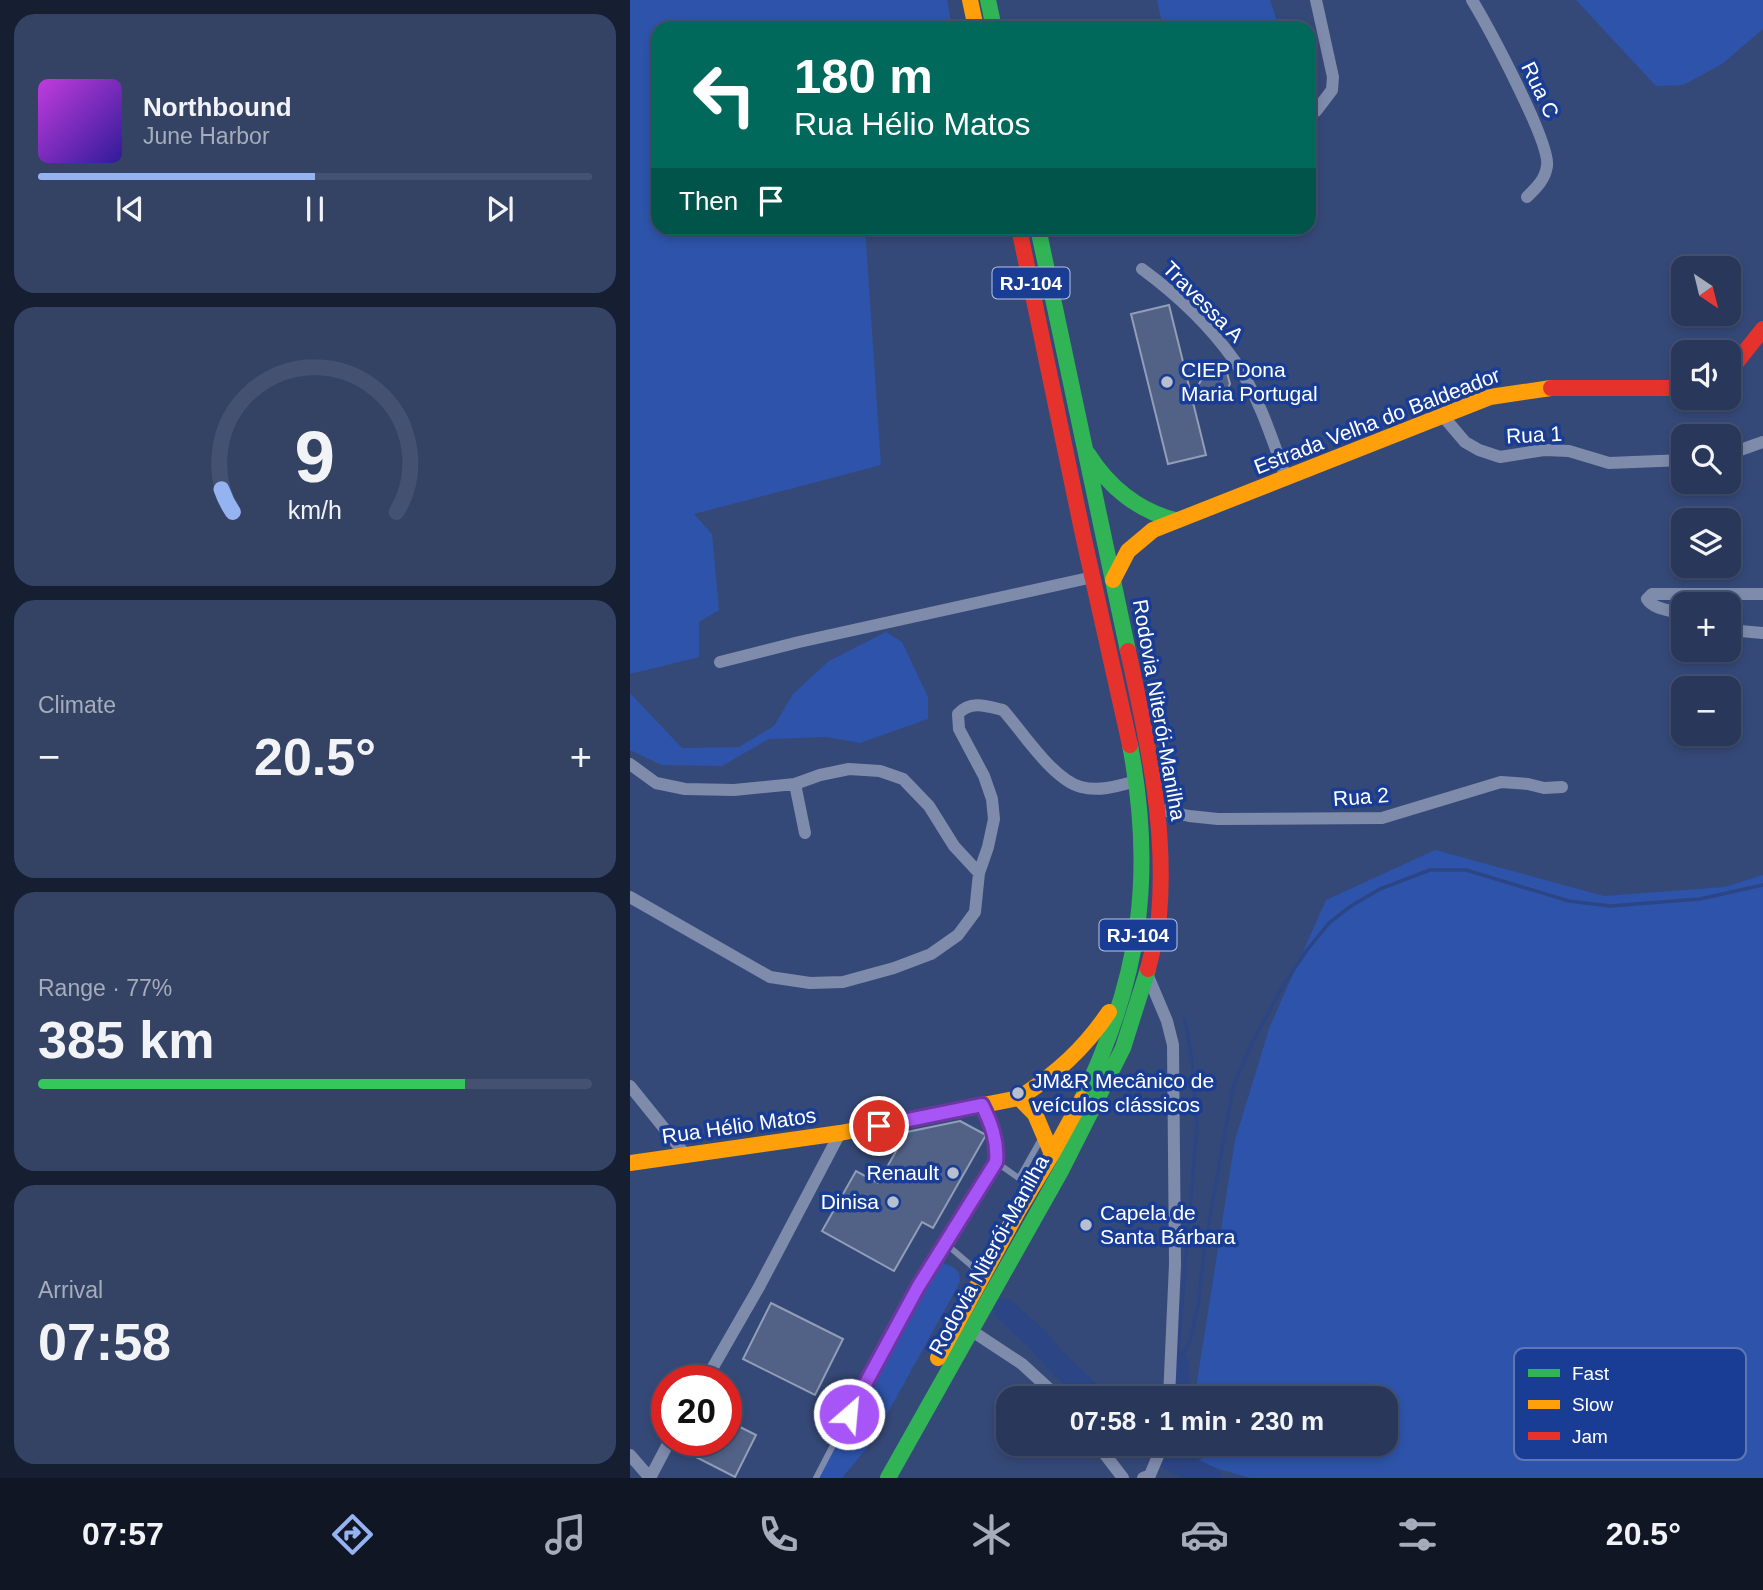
<!DOCTYPE html>
<meta charset="utf-8">
<style>
body{margin:0;font-family:Helvetica,sans-serif;background:#344263;color:#f1f3f6;height:100vh;display:flex;flex-direction:column;font-size:26px;white-space:nowrap}
*{box-sizing:border-box;margin:0}
p{font-size:23px;color:#a5acbb}
.icon{flex:none;width:38px;height:38px;fill:none;stroke:currentColor;stroke-width:2;stroke-linecap:round;stroke-linejoin:round}
.map{position:relative;flex:1;overflow:hidden}
.details{display:flex;flex-direction:column;gap:14px;padding:14px;background:#161e32;width:630px}
.details>*{flex:none}
.guide{position:absolute;left:21px;top:21px;width:665px;height:214px;border-radius:21px;box-shadow:0 4px 10px #0003,0 0 0 2px #445170;background:#00695c;color:#fff;overflow:hidden}
.needle{width:46px;rotate:145deg}
.buttons{position:absolute;left:1041px;top:256px;display:grid;gap:14px}
.buttons a{display:grid;place-items:center;width:70px;height:70px;border-radius:14px;background:#28375a;box-shadow:0 4px 10px #0003,0 0 0 2px #445170;font-size:35px}
.speed{position:absolute;left:21px;top:1365px;display:flex;gap:14px;font-size:35px;font-weight:700;text-align:center}
.speed>*{display:grid;place-content:center;width:91px;height:91px;border-radius:50%;background:#28375a;box-shadow:0 4px 10px #0003,0 0 0 2px #445170;line-height:1}
.speed .limit{border:10px solid #d22;background:#fff;color:#111}
.pin{position:absolute;display:grid;place-items:center;width:60px;height:60px;color:#fff;margin:-30px;border:4px solid #fff;border-radius:50%;box-shadow:0 2px 7px #0007}
.me{position:absolute;width:77px;margin:-38px;rotate:27deg;stroke-linejoin:round;filter:drop-shadow(0 0 5px #0008)}
.turn{display:flex;align-items:center;gap:24px;height:147px;padding:0 28px;font-size:32px}
.turn .icon{width:91px;height:91px;stroke-width:2.5}
.turn b{display:block;font-size:49px;line-height:60px}
.then{display:flex;align-items:center;height:66px;padding:0 28px;background:#0003;gap:14px;font-size:26px}
.big{font-size:52px;font-weight:700;line-height:1.1}
.details .tile{flex:1;display:flex;flex-direction:column;justify-content:center;gap:10px;min-width:0;padding:0 24px;border-radius:21px;background:#344263}
.details .dial{align-items:center;gap:0}
.dial svg{height:182px;overflow:visible;fill:none;stroke:#445170;stroke-width:7;stroke-linecap:round;text-anchor:middle}
.dial text{fill:#f1f3f6;stroke:none}
.song{display:flex;align-items:center;gap:21px}
.cover{width:84px;height:84px;border-radius:10px;background:linear-gradient(135deg,hsl(290 70% 55%),hsl(250 70% 35%))}
.played{height:7px;border-radius:4px;background:linear-gradient(90deg,#95b2f1 50%,#445170 50%)}
.keys{display:flex;justify-content:space-around;direction:ltr}
.heat{display:flex;justify-content:space-between;align-items:center;font-size:38px;direction:ltr}
.charge{height:10px;border-radius:5px;background:linear-gradient(90deg,#34c759 77%,#445170 0)}
.trip{position:absolute;left:366px;top:1386px;width:402px;height:70px;border-radius:21px;background:#28375a;box-shadow:0 4px 10px #0003,0 0 0 2px #445170;font-weight:700;line-height:70px;text-align:center}
.dock{display:flex;height:112px;justify-content:space-around;align-items:center;background:#101624;color:#a5acbb}
.dock .icon{width:49px;height:49px}
.dock .current{color:#95b2f1}
.dock b{font-size:32px;color:#f1f3f6}
main{display:flex;flex:1;min-height:0}
.map>svg:first-child{display:block}
</style>
<main>
<section class="details">
<div class="tile">
<div class="song"><i class="cover"></i><div><b>Northbound</b><p>June Harbor</p></div></div>
<div class="played"></div>
<div class="keys"><svg class="icon" aria-label="previous" viewBox="0 0 24 24"><path d="M18 5L8 12l10 7zM5 5v14"/></svg><svg class="icon" aria-label="pause" viewBox="0 0 24 24"><path d="M8 5v14M16 5v14"/></svg><svg class="icon" aria-label="next" viewBox="0 0 24 24"><path d="M6 5l10 7-10 7zM19 5v14"/></svg></div>
</div>
<div class="tile dial"><svg viewBox="0 0 100 80">
<path d="M14 69A42 42 0 1 1 86 69"/>
<path d="M14 69A42 42 0 0 1 9 59" stroke="#95b2f1"/>
<text x="50" y="56" font-size="32" font-weight="700">9</text>
<text x="50" y="72" font-size="11">km/h</text>
</svg></div>
<div class="tile"><p>Climate</p>
<div class="heat"><a>−</a><b class="big">20.5°</b><a>+</a></div>
</div>
<div class="tile"><p>Range · 77%</p><b class="big">385 km</b><div class="charge"></div></div>
<div class="tile"><p>Arrival</p><b class="big">07:58</b></div>
</section>
<div class="map">
<svg width="1133" height="1478" viewBox="0 0 1133 1478">
<rect width="100%" height="100%" fill="#354978"/>
<!-- green -->
<path fill="#2d54aa" d="M0,0H317L322,28H250L243,21L237,28H28V228H235L251,465L64,514L82,534L89,610L69,622V657L0,674Z
M527,0H640L649,28H533Z
M946,0H1133V29L1092,64L1053,85L1026,86Z
M256,632L272,642L298,697V719L230,743L197,737L139,739L92,766L32,765L0,750V693L52,748L109,747L144,726L163,694L199,661Z
M805,850L974,896L1095,887L1133,875V1478H620L565,1462L602,1444H756V1398H572L565,1395L605,1140L640,1026L696,900Z
M313,1263C325,1267 332,1271 329,1284L251,1425L236,1449L212,1478H188L301,1271L305,1264Z"/>
<g fill="none" stroke-linecap="round" stroke-linejoin="round">
<!-- stream -->
<path stroke="#2c4585" stroke-width="3.5" d="M547,1361L567,1126L562,1061L555,1019
M547,1364L560,1341L568,1305L575,1245L603,1087L621,1045L654,984L677,950L699,923L721,906L750,889L800,870H836L939,901L980,906L1070,899L1133,885"/>
<!-- river -->
<path stroke="#2c4585" stroke-width="23" d="M375,1310L407,1339L426,1361L465,1398
M547,1364L549,1398
M521,1444L541,1459L580,1478"/>
</g>
<!-- building -->
<path fill="#526287" stroke="#929eb8" stroke-width="2" d="M539,305L576,455L538,464L501,314Z
M587,367L597,373L600,384L596,392L583,396L567,388L576,370Z
M330,1121L356,1135L303,1228L292,1222L264,1271L192,1231L226,1171L248,1183L277,1132Z
M141,1303L213,1339L185,1395L113,1359Z
M96,1420L126,1435L105,1477L60,1454L67,1440H96Z"/>
<g fill="none" stroke-linecap="round" stroke-linejoin="round">
<!-- lane -->
<path stroke="#7e8bab" stroke-width="6" d="M366,1162L390,1179
M389,1178L410,1141
M316,1244L350,1273
M186,1478L264,1328L300,1266L366,1162C368,1142 362,1125 353,1106"/>
<!-- street -->
<path stroke="#7e8bab" stroke-width="12" d="M842,0C857,25 921,143 917,166C915,180 906,188 897,197
M686,111L702,90L703,77L686,0
M512,269C546,294 579,325 604,360C628,394 642,438 656,478
M812,415L835,442L849,450L870,457L914,450L939,451L979,463L1054,460
M1099,454L1133,442
M1054,614C1041,610 1024,610 1017,599L1022,594H1133
M1099,630L1133,633
M90,662L169,642L463,577
M0,764L26,783L55,789L104,790L165,784L190,775L219,769L250,771L273,779L299,806L324,846L349,873
M165,784L175,833
M528,809L559,816L588,819L752,818L871,782L898,784L914,788L932,787
M0,897L140,977L180,983L213,982L264,968L301,954L328,935L345,912L349,873L358,847L364,819L362,799L354,776L329,729L328,714C340,700 357,706 373,710C392,731 423,780 451,787C469,792 488,786 506,781
M518,976L537,1021L543,1045L545,1264L539,1398
M0,1086L54,1153
M342,1331L392,1364L429,1398
M75,1381L129,1287L210,1133
M467,1444L493,1478
M0,1455L20,1478
M20,1478L40,1440
M513,1478L520,1475L533,1444"/>
<!-- fast -->
<path stroke="#30b455" stroke-width="16" d="M358,0L364,28
M408,228L498,651
M458,454C478,486 508,511 545,520
M452,1099C510,979 525,876 500,745
M258,1478L432,1169L493,1048L518,969"/>
<!-- slow -->
<path stroke="#ff9f0a" stroke-width="16" d="M340,0L346,28
M483,580L498,551L523,530L860,397L921,388
M422,1154L405,1114L389,1098C426,1074 454,1049 479,1012
M0,1163L210,1133L389,1098
M308,1358L388,1211L422,1154L452,1099"/>
<!-- jam -->
<path stroke="#e5322d" stroke-width="16" d="M389,228L453,535L500,745
M1099,368L1106,363L1133,329
M921,388H1037L1054,386
M498,651C517,738 537,826 529,916C528,934 522,951 518,969"/>
</g>
<g fill="none" stroke-linecap="round" stroke-linejoin="round">
<defs>
<path id="route" d="M219,1414L288,1287L366,1162C368,1141 361,1123 352,1105L249,1126"/>
</defs>
<!-- route casing -->
<use href="#route" stroke="#6d37a1" stroke-width="18"/>
<!-- route -->
<use href="#route" stroke="#a855f7" stroke-width="12"/>
</g>
<!-- markers -->
<g fill="#b8bfd0" stroke="#193d94" stroke-width="2.5">
<circle cx="537" cy="382" r="7"/>
<circle cx="388" cy="1093" r="7"/>
<circle cx="323" cy="1173" r="7"/>
<circle cx="263" cy="1202" r="7"/>
<circle cx="456" cy="1225" r="7"/>
</g>
<g text-anchor="middle" stroke-width="7" stroke-linejoin="round" paint-order="stroke">
<!-- shield labels -->
<g fill="#193d94" stroke="#bac5df" stroke-width="2">
<rect x="362.5" y="267.5" width="77" height="31" rx="5"/>
<rect x="469.5" y="919.5" width="77" height="31" rx="5"/>
</g>
<g font-size="19" font-weight="bold" fill="#fff">
<text x="401" y="290">RJ-104</text>
<text x="508" y="942">RJ-104</text>
</g>
<!-- street labels -->
<g font-size="21" fill="#fff" stroke="#193d94">
<text transform="translate(910 90) rotate(64)" y="7">Rua C</text>
<text transform="translate(573 302) rotate(45)" y="7">Travessa A</text>
<text transform="translate(747 421) rotate(-21)" y="7">Estrada Velha do Baldeador</text>
<text transform="translate(904 435) rotate(-3)" y="7">Rua 1</text>
<text transform="translate(529 710) rotate(80)" y="7">Rodovia Niterói-Manilha</text>
<text transform="translate(731 797) rotate(-4)" y="7">Rua 2</text>
<text transform="translate(109 1126) rotate(-8)" y="7">Rua Hélio Matos</text>
<text transform="translate(359 1255) rotate(-61)" y="7">Rodovia Niterói-Manilha</text>
</g>
<!-- poi labels -->
<g font-size="21" fill="#fff" stroke="#193d94" text-anchor="start">
<text x="551" y="377">CIEP Dona<tspan x="551" dy="24">Maria Portugal</tspan></text>
<text x="402" y="1088">JM&amp;R Mecânico de<tspan x="402" dy="24">veículos clássicos</tspan></text>
<text x="309" y="1180" text-anchor="end">Renault</text>
<text x="249" y="1209" text-anchor="end">Dinisa</text>
<text x="470" y="1220">Capela de<tspan x="470" dy="24">Santa Bárbara</tspan></text>
</g>
</g>
<!-- legend -->
<rect x="884" y="1348" width="232" height="112" rx="10" fill="#193d94" stroke="#5e77b4" stroke-width="2"/>
<rect x="898" y="1369" width="32" height="8" fill="#30b455"/>
<rect x="898" y="1400" width="32" height="9" fill="#ff9f0a"/>
<rect x="898" y="1432" width="32" height="8" fill="#e5322d"/>
<g font-size="19" fill="#fff">
<text x="942" y="1380">Fast</text>
<text x="942" y="1411">Slow</text>
<text x="942" y="1443">Jam</text>
</g>
</svg>
<div class="buttons">
<a><svg class="needle" viewBox="-14 -14 28 28"><path d="M0-13l5 13h-10z" fill="#e53935"/><path d="M0 13l5-13h-10z" fill="#a5acbb"/></svg></a>
<a><svg class="icon" aria-label="sound" viewBox="0 0 24 24"><path d="M4 9h4l5-4v14l-5-4H4zM17 9q2 3 0 6"/></svg></a>
<a><svg class="icon" aria-label="search" viewBox="0 0 24 24"><circle cx="10" cy="10" r="6"/><path d="M15 15l6 6"/></svg></a>
<a><svg class="icon" aria-label="layers" viewBox="0 0 24 24"><path d="M12 4l9 5-9 5-9-5zM3 14l9 5 9-5"/></svg></a>
<a>+</a>
<a>−</a>
</div>
<div class="speed"><div class="limit">20</div></div>
<div class="pin" style="left:249px;top:1126px;background:#d93025"><svg class="icon" aria-label="arrive" viewBox="0 0 24 24"><path d="M6 21V4h12l-3 4 3 4H6"/></svg></div>
<svg class="me" style="left:219px;top:1414px" viewBox="-20 -20 40 40"><circle r="17" fill="#a855f7" stroke="#fff" stroke-width="3"/><path d="M0-11L8 9 0 5-8 9z" fill="#fff"/></svg>
<div class="trip">07:58 · 1 min · 230 m</div>
<div class="guide">
<div class="turn"><svg class="icon" aria-label="left" viewBox="0 0 24 24"><path d="M17 20v-9H6M10 6l-5 5 5 5"/></svg><div><b>180 m</b>Rua Hélio Matos</div></div>
<div class="then">Then<svg class="icon" aria-label="arrive" viewBox="0 0 24 24"><path d="M6 21V4h12l-3 4 3 4H6"/></svg></div>
</div>
</div>
</main>
<nav class="dock">
<b>07:57</b>
<svg class="icon current" aria-label="directions" viewBox="0 0 24 24"><path d="M12 3l9 9-9 9-9-9zM9 14v-3h6M13 9l2 2-2 2"/></svg>
<svg class="icon" aria-label="music" viewBox="0 0 24 24"><path d="M9 18V5l10-2v13"/><circle cx="6" cy="18" r="3"/><circle cx="16" cy="16" r="3"/></svg>
<svg class="icon" aria-label="phone" viewBox="0 0 24 24"><path d="M5 4h4l2 5-3 2q2 4 5 5l2-3 5 2v4C11 20 4 13 5 4z"/></svg>
<svg class="icon" aria-label="climate" viewBox="0 0 24 24"><path d="M12 3v18M4 7l16 10M4 17L20 7"/></svg>
<svg class="icon" aria-label="car" viewBox="0 0 24 24"><path d="M5 17H2v-5l4-1 3-4h7l3 4 3 1v5h-3M9 17h6M6 11h13"/><circle cx="7" cy="17" r="2"/><circle cx="17" cy="17" r="2"/></svg>
<svg class="icon" aria-label="filters" viewBox="0 0 24 24"><path d="M4 7h16M4 17h16"/><circle cx="9" cy="7" r="2"/><circle cx="15" cy="17" r="2"/></svg>
<b>20.5°</b>
</nav>
